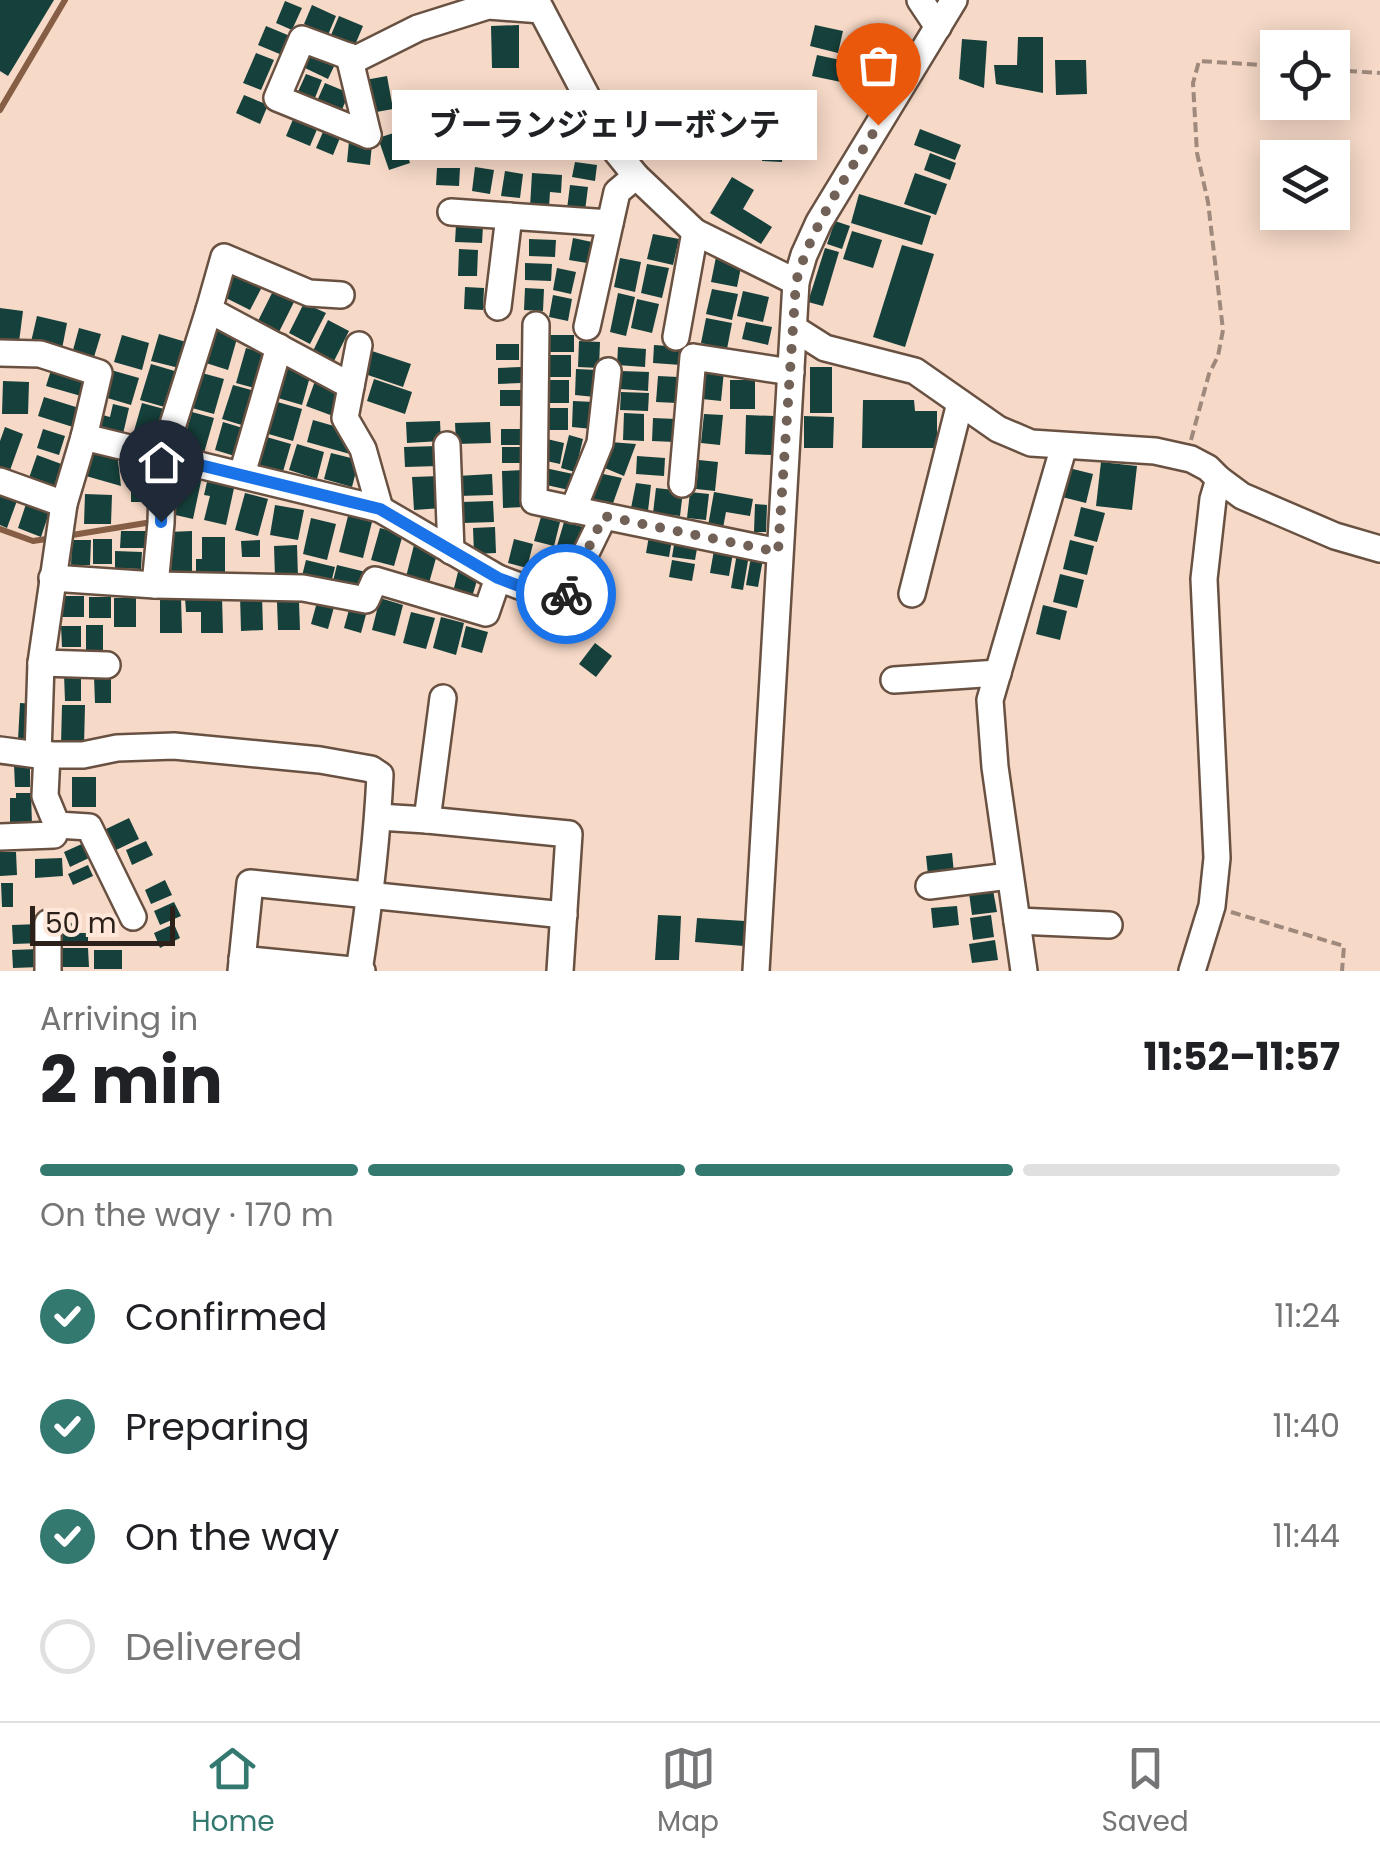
<!DOCTYPE html>
<html lang="en">
<head>
<meta charset="utf-8">
<style>
  body { margin:0; font-family:Poppins,"Noto Sans JP",sans-serif; background:#f2f2f2; color:#202124; height:100vh; display:flex; flex-direction:column; font-size:38px; white-space:nowrap }
  * { box-sizing:border-box; margin:0 }
  p { font-size:32px; color:#757577 }
  .icon { flex:none; width:55px; height:55px; fill:none; stroke:currentColor; stroke-width:2; stroke-linecap:round; stroke-linejoin:round }
  .map { position:relative; height:971px; overflow:hidden }
  .panel { display:flex; flex-direction:column; background:#fff; flex:1 }
  .panel>* { flex:none }
  .buttons { position:absolute; left:1260px; top:30px; display:grid; gap:20px }
  .buttons a { display:grid; place-items:center; width:90px; height:90px; border-radius:0px; background:#fff; box-shadow:0 5px 25px #0003; font-size:50px }
  .scale { position:absolute; left:30px; bottom:25px; width:145px; box-sizing:border-box; padding-left:10px; border:5px solid #2b211a; border-top:0; font-size:28px; line-height:35px; white-space:nowrap; color:#2b211a; -webkit-text-stroke:8px #ffe7d9; paint-order:stroke }
  .pin { position:absolute; display:grid; place-items:center; width:85px; height:85px; color:#fff; margin:-102px -42px; border-radius:50% 50% 50% 0; rotate:-45deg; box-shadow:0 0 10px #0007 }
  .pin .icon { rotate:45deg }
  .courier { position:absolute; display:grid; place-items:center; width:100px; height:100px; margin:-50px; border:8px solid #1a73e8; border-radius:50%; background:#fff; color:#222; box-shadow:0 2px 12px #0007 }
  .bubble { position:absolute; height:70px; border-radius:0px; background:#fff; box-shadow:0 5px 25px #0003; font-size:32px; font-weight:700; line-height:70px; text-align:center }
  .head em { font-style:normal; font-weight:700 }
  .head div { display:flex; flex-direction:column-reverse }
  .head { display:flex; align-items:center; justify-content:space-between; height:170px; padding:0 40px }
  h1 { font-size:65px; font-weight:700; line-height:75px }
  .bar { display:grid; grid-template-columns:repeat(4,1fr); gap:15px 10px; align-content:center; height:120px; padding:0 40px }
  .bar i { height:12px; border-radius:8px; background:#e0e0e0 }
  .bar .current { background:#337970 }
  .bar p { grid-column:span 4 }
  ol { padding:0 40px; list-style:none }
  li { display:flex; align-items:center; gap:30px; height:110px }
  li p { margin-inline-start:auto }
  li .icon { padding:10px; border-radius:50%; background:#337970; color:#fff; stroke-width:4 }
  li:last-child { color:#757577 }
  li i { width:55px; height:55px; border:5px solid #e0e0e0; border-radius:50% }
  .dock { display:flex; justify-content:space-around; align-items:center; height:140px; border-top:2px solid #e0e0e0; background:#fff; font-size:28px; color:#757577 }
  .dock a { display:grid; justify-items:center; gap:5px }
  .dock .current { color:#337970 }
  .map>svg:first-child { display:block }
  .lines { fill:none; stroke-linecap:round; stroke-linejoin:round }
  .stream { stroke:#855e45; stroke-width:6 }
  .building { fill:#16403b }
  .minor-casing { stroke:#695142; stroke-width:30 }
  .path { stroke:#9e897c; stroke-width:4; stroke-dasharray:10 5; stroke-linecap:butt }
  .minor { stroke:#fff; stroke-width:25 }
  .done { stroke:#726157; stroke-width:10; stroke-dasharray:0 18 }
  .route { stroke:#1a73e8; stroke-width:12 }
</style>
</head>
<body>
<div class="map">
<svg width="1380" height="971" viewBox="0 0 1380 971">
  <rect width="100%" height="100%" fill="#f6d9c7"/>
  <g class="lines">
    <g class="stream">
      <path d="M0,110L65,0"/>
      <path d="M0,529L33,541L53,538"/>
      <path d="M66,536L152,522"/>
    </g>
  </g>
  <g class="building">
    <path d="M0,0H54L8,76L0,71Z"/>
    <path d="M285,1L302,8L292,30L276,23Z"/>
    <path d="M312,5L336,16L328,35L304,24Z"/>
    <path d="M339,16L363,26L355,45L331,35Z"/>
    <path d="M519,25V68H492L491,26Z"/>
    <path d="M815,25L843,31L838,53L810,46Z"/>
    <path d="M266,26L290,36L282,55L258,45Z"/>
    <path d="M1018,37H1043V93L996,84L994,65H1017Z"/>
    <path d="M962,39L987,41L984,88L959,79Z"/>
    <path d="M313,49L337,60L328,79L305,68Z"/>
    <path d="M256,53L274,60L261,90L243,83Z"/>
    <path d="M817,55L845,61L841,82L812,76Z"/>
    <path d="M1055,60H1086L1087,94L1056,95Z"/>
    <path d="M306,74L322,80L313,103L296,96Z"/>
    <path d="M387,76L393,109L371,113L365,80Z"/>
    <path d="M325,83L349,93L341,112L317,101Z"/>
    <path d="M244,95L268,105L260,124L236,113Z"/>
    <path d="M744,103L785,106L782,162L762,161L764,126L743,125Z"/>
    <path d="M294,117L318,127L310,146L286,136Z"/>
    <path d="M326,125L342,133L333,155L316,148Z"/>
    <path d="M920,129L961,145L955,160L914,145Z"/>
    <path d="M400,131L410,163L389,170L378,138Z"/>
    <path d="M349,141L372,144L370,165L347,162Z"/>
    <path d="M930,153L956,163L950,180L924,170Z"/>
    <path d="M575,162L597,165L595,181L572,177Z"/>
    <path d="M475,167L494,170L490,194L472,191Z"/>
    <path d="M437,168H460L459,186L436,185Z"/>
    <path d="M505,171L523,174L520,198L501,196Z"/>
    <path d="M532,173L562,175L561,193L550,192L549,208L530,207Z"/>
    <path d="M915,173L947,184L936,215L904,204Z"/>
    <path d="M732,177L754,190L743,209L772,227L761,244L710,213Z"/>
    <path d="M570,185L588,187L585,211L567,209Z"/>
    <path d="M859,194L931,216L922,245L851,223Z"/>
    <path d="M835,221L850,226L842,249L827,244Z"/>
    <path d="M456,225L483,226L482,243L455,242Z"/>
    <path d="M852,231L882,240L873,268L843,259Z"/>
    <path d="M653,234L679,239L673,265L647,259Z"/>
    <path d="M573,238L592,242L587,263L569,260Z"/>
    <path d="M529,239L556,240L555,257L529,256Z"/>
    <path d="M902,245L934,254L905,347L873,337Z"/>
    <path d="M825,248L839,252L823,306L808,302Z"/>
    <path d="M459,249L478,250L477,276H458Z"/>
    <path d="M716,257L742,262L737,287L711,282Z"/>
    <path d="M620,258L641,262L635,292L614,287Z"/>
    <path d="M525,263L552,264L551,281L525,280Z"/>
    <path d="M647,264L669,268L662,298L641,293Z"/>
    <path d="M557,268L576,272L571,294L553,290Z"/>
    <path d="M232,271L262,287L250,310L220,295Z"/>
    <path d="M465,287L484,288L483,310L464,309Z"/>
    <path d="M525,288L544,289L543,311L524,310Z"/>
    <path d="M274,289L295,300L277,336L256,325Z"/>
    <path d="M712,289L738,294L732,320L706,314Z"/>
    <path d="M743,291L769,297L763,322L737,316Z"/>
    <path d="M618,293L635,297L626,336L610,332Z"/>
    <path d="M553,295L572,299L568,321L549,317Z"/>
    <path d="M637,299L659,304L652,333L631,328Z"/>
    <path d="M304,303L326,313L310,344L289,333Z"/>
    <path d="M0,308L23,311L19,342L0,340Z"/>
    <path d="M37,316L67,323L62,349L31,342Z"/>
    <path d="M706,318L732,323L727,349L701,343Z"/>
    <path d="M328,320L349,331L334,361L313,351Z"/>
    <path d="M746,322L772,327L768,345L742,339Z"/>
    <path d="M79,328L101,334L94,357L73,350Z"/>
    <path d="M216,329L238,335L228,370L206,363Z"/>
    <path d="M159,334L186,342L179,368L151,361Z"/>
    <path d="M122,335L149,343L142,370L114,362Z"/>
    <rect x="548" y="335" width="26" height="17"/>
    <path d="M579,341L600,342L599,368L578,367Z"/>
    <rect x="496" y="344" width="23" height="16"/>
    <path d="M654,345L682,347L681,365L653,363Z"/>
    <path d="M618,347L646,349L645,367L617,365Z"/>
    <path d="M246,348L268,354L258,389L236,383Z"/>
    <path d="M372,351L411,364L403,387L365,374Z"/>
    <rect x="545" y="355" width="26" height="22"/>
    <path d="M151,364L178,372L168,408L140,400Z"/>
    <path d="M286,366L311,373L302,405L278,398Z"/>
    <path d="M52,367L87,377L81,396L46,386Z"/>
    <path d="M521,367V383L498,384V368Z"/>
    <rect x="810" y="367" width="22" height="46"/>
    <path d="M576,369L597,370L595,397L575,395Z"/>
    <path d="M705,369L724,371L721,401L702,399Z"/>
    <path d="M111,370L139,378L131,405L104,397Z"/>
    <path d="M621,371L649,372L648,391L620,389Z"/>
    <path d="M202,373L224,379L214,414L192,408Z"/>
    <path d="M658,376L678,377L677,403L656,402Z"/>
    <path d="M374,379L412,392L405,414L367,401Z"/>
    <rect x="544" y="380" width="25" height="23"/>
    <rect x="730" y="380" width="25" height="29"/>
    <path d="M3,381L29,382L28,414H2Z"/>
    <path d="M315,381L342,391L333,416L306,406Z"/>
    <path d="M233,385L255,391L245,426L222,419Z"/>
    <rect x="500" y="390" width="23" height="16"/>
    <path d="M621,392L649,393L648,411L620,410Z"/>
    <path d="M44,397L79,408L73,427L38,416Z"/>
    <path d="M863,400H914L915,411H937V448H862Z"/>
    <path d="M274,401L302,409L293,441L265,433Z"/>
    <path d="M573,401L594,402L592,429L572,427Z"/>
    <path d="M142,403L164,409L154,445L132,438Z"/>
    <path d="M113,404L129,408L123,434L95,427L99,414L110,417Z"/>
    <path d="M542,408H568V430H543Z"/>
    <path d="M192,412L214,418L204,453L182,447Z"/>
    <path d="M624,413L644,414V441L623,440Z"/>
    <path d="M704,414L723,415L720,445L701,443Z"/>
    <path d="M746,415L774,416L772,455L745,454Z"/>
    <path d="M804,416L834,417L833,448H804Z"/>
    <path d="M653,418L676,419L675,442L652,441Z"/>
    <path d="M313,420L341,428L352,446L350,454L307,442Z"/>
    <path d="M440,421L441,441L407,443L406,422Z"/>
    <path d="M223,422L246,429L238,457L215,450Z"/>
    <path d="M490,422L491,443L456,444L455,423Z"/>
    <path d="M5,427L23,434L9,473L0,470V441Z"/>
    <path d="M43,429L65,436L59,455L37,448Z"/>
    <rect x="501" y="429" width="23" height="16"/>
    <path d="M569,435L583,439L575,472L561,468Z"/>
    <path d="M263,436L291,444L282,475L254,467Z"/>
    <path d="M547,439L564,443L560,464L542,460Z"/>
    <path d="M610,442L636,444L624,476L600,466Z"/>
    <path d="M297,444L324,452L317,479L289,470Z"/>
    <path d="M96,445L117,452L121,486L86,476Z"/>
    <path d="M438,446L439,466L405,467L404,447Z"/>
    <rect x="502" y="447" width="22" height="16"/>
    <path d="M331,453L359,460L352,487L324,479Z"/>
    <path d="M37,455L64,465L56,488L29,478Z"/>
    <path d="M637,456L665,458L664,476L636,474Z"/>
    <path d="M699,460L718,462L715,491L696,489Z"/>
    <path d="M150,462V502H131V463Z"/>
    <path d="M1101,462L1137,466L1132,510L1096,506Z"/>
    <path d="M177,466L203,472L193,519L171,514L177,490L172,489Z"/>
    <path d="M545,468L573,474L569,490L542,484Z"/>
    <path d="M1069,468L1093,474L1086,503L1062,497Z"/>
    <path d="M524,470L525,507L503,508L502,471Z"/>
    <path d="M594,472L622,478L612,506L584,499Z"/>
    <path d="M209,473L236,479L226,525L204,520L210,496L204,495Z"/>
    <path d="M492,474L493,495L458,496L457,476Z"/>
    <path d="M441,476L442,508L414,510L412,477Z"/>
    <path d="M636,483L651,485L648,511L631,508Z"/>
    <path d="M656,488L683,491L680,516L653,513Z"/>
    <path d="M0,491L18,498L7,528L0,525Z"/>
    <path d="M690,492L709,494L706,520L687,518Z"/>
    <path d="M714,492L753,499L750,516L726,512L723,528L708,526Z"/>
    <path d="M245,493L268,499L258,536L235,530Z"/>
    <path d="M85,494L112,495L111,524H84Z"/>
    <path d="M27,501L50,510L41,537L18,528Z"/>
    <path d="M493,501L494,522L463,523L462,502Z"/>
    <path d="M755,504L767,505L766,532H754Z"/>
    <path d="M275,505L304,510L298,540L270,535Z"/>
    <path d="M1081,507L1105,513L1097,542L1074,536Z"/>
    <path d="M348,516L372,522L363,558L339,552Z"/>
    <path d="M541,517L560,522L554,546L534,541Z"/>
    <path d="M311,518L336,524L327,560L303,554Z"/>
    <path d="M564,522L583,527L576,552L557,546Z"/>
    <path d="M495,527L496,553L474,554L473,528Z"/>
    <path d="M380,528L403,534L394,566L371,560Z"/>
    <path d="M121,531H147V548H120Z"/>
    <path d="M192,531V571H169L168,532Z"/>
    <path d="M649,536L672,540L669,557L646,553Z"/>
    <path d="M202,537H225V573H196V559H202Z"/>
    <rect x="93" y="539" width="19" height="25"/>
    <path d="M514,539L533,544L527,568L508,563Z"/>
    <path d="M675,539L698,543L695,560L672,557Z"/>
    <path d="M72,540H91L90,565H71Z"/>
    <path d="M260,540V557H242L241,541Z"/>
    <path d="M1070,540L1094,546L1087,575L1063,569Z"/>
    <path d="M297,545L298,578H275L274,546Z"/>
    <path d="M414,545L438,551L429,583L406,577Z"/>
    <path d="M553,550L572,555L565,579L546,574Z"/>
    <path d="M714,550L733,553L729,576L710,573Z"/>
    <path d="M115,551L142,552L141,569L115,568Z"/>
    <path d="M737,553L749,555L743,590L731,588Z"/>
    <path d="M751,557L763,559L758,587L746,585Z"/>
    <path d="M306,560L335,567L331,583L302,576Z"/>
    <path d="M672,560L695,564L692,581L669,577Z"/>
    <path d="M337,565L366,572L362,588L333,581Z"/>
    <path d="M459,568L479,574L472,597L453,592Z"/>
    <path d="M1060,574L1084,580L1077,608L1053,602Z"/>
    <path d="M590,582L611,590L601,615L581,607Z"/>
    <path d="M240,595H262L263,630L241,631Z"/>
    <rect x="62" y="596" width="22" height="21"/>
    <rect x="89" y="597" width="22" height="21"/>
    <path d="M181,597L182,633H160V598Z"/>
    <path d="M222,597L223,633H201V612H186L185,598Z"/>
    <rect x="114" y="598" width="22" height="29"/>
    <path d="M380,598L403,605L395,636L372,630Z"/>
    <path d="M277,602H299L300,630H278Z"/>
    <path d="M317,602L334,607L328,629L311,624Z"/>
    <path d="M1043,605L1067,611L1060,640L1036,634Z"/>
    <path d="M350,606L367,611L361,633L344,628Z"/>
    <path d="M411,612L435,618L426,649L403,643Z"/>
    <path d="M441,617L464,623L456,655L433,648Z"/>
    <path d="M86,625H103V651L86,652Z"/>
    <path d="M61,626H81V647H62Z"/>
    <path d="M466,626L488,632L482,653L461,647Z"/>
    <path d="M595,643L612,656L596,677L579,664Z"/>
    <path d="M64,674H81V701H65Z"/>
    <path d="M94,676H111V703H95Z"/>
    <path d="M20,703L36,704L34,741L18,740Z"/>
    <path d="M62,705H85L84,746L61,745Z"/>
    <path d="M14,765H30V787H15Z"/>
    <rect x="72" y="777" width="24" height="30"/>
    <path d="M16,793H31L32,825H10V798H16Z"/>
    <path d="M129,818L139,839L114,851L104,830Z"/>
    <path d="M146,841L153,855L132,865L126,850Z"/>
    <path d="M84,843L91,857L70,867L64,852Z"/>
    <path d="M0,852H16L17,875L0,876Z"/>
    <path d="M952,853L954,873L928,875L926,856Z"/>
    <path d="M62,858L63,876L35,878V859Z"/>
    <path d="M88,865L93,876L73,885L68,874Z"/>
    <path d="M165,880L172,895L151,904L145,890Z"/>
    <path d="M1,883H13V907H2Z"/>
    <path d="M993,890L997,912L972,915L969,893Z"/>
    <path d="M174,902L181,916L160,925L154,911Z"/>
    <path d="M957,906L959,925L933,928L931,908Z"/>
    <path d="M658,915L681,916L679,960H655Z"/>
    <path d="M991,915L994,937L973,940L970,918Z"/>
    <path d="M697,918L745,921L744,946L695,942Z"/>
    <path d="M61,923H74V933H88V941H61Z"/>
    <path d="M40,924L41,943L13,944L12,925Z"/>
    <path d="M174,924L180,938L160,948L154,933Z"/>
    <path d="M995,940L998,960L972,963L969,944Z"/>
    <path d="M61,948H88L89,967H61Z"/>
    <path d="M39,949L40,967L13,968L12,950Z"/>
    <rect x="94" y="950" width="28" height="19"/>
  </g>
  <g class="lines">
    <g class="minor-casing">
      <g id="minor">
        <path d="M536,0L615,150L636,176L695,232L796,282"/>
        <path d="M920,0L938,27"/>
        <path d="M349,56L368,135"/>
        <path d="M368,135L277,98L302,39L356,59L418,28L488,6L541,10"/>
        <path d="M451,212L610,223"/>
        <path d="M341,295L309,293L224,257L209,310L351,386"/>
        <path d="M498,307L509,216"/>
        <path d="M536,325L534,501L604,516"/>
        <path d="M587,327L617,192L636,176"/>
        <path d="M795,329L825,348L915,371L998,429L1031,443L1155,451L1191,459L1208,468L1219,479L1242,496L1335,536L1380,549"/>
        <path d="M676,337L695,232"/>
        <path d="M359,345L345,418L363,449L380,509"/>
        <path d="M0,353L40,354L99,373L84,437L64,504L41,663L38,755"/>
        <path d="M84,437L380,509L498,578L562,602L604,516L779,552"/>
        <path d="M447,445L451,551"/>
        <path d="M242,474L279,347"/>
        <path d="M0,481L64,504"/>
        <path d="M682,484L693,357L791,372"/>
        <path d="M573,510L600,443L608,371"/>
        <path d="M52,578L155,585L303,588L366,600L375,580L486,613L498,578"/>
        <path d="M155,585L161,523L163,456L209,310"/>
        <path d="M912,594L960,403"/>
        <path d="M41,663L107,665"/>
        <path d="M894,680L998,673"/>
        <path d="M0,750L38,755H83L117,748L174,746L320,760L371,769L380,775C377,841 369,906 359,971"/>
        <path d="M47,754L45,796L57,825L89,827L133,917"/>
        <path d="M378,817L427,820L569,834L560,971"/>
        <path d="M427,820L443,698"/>
        <path d="M0,837L54,835L57,825"/>
        <path d="M929,886L1009,876"/>
        <path d="M1017,921L1109,925"/>
        <path d="M48,923V971"/>
        <path d="M242,959L362,971"/>
        <path d="M241,971L250,883L564,915"/>
        <path d="M756,971L796,282L804,255L819,222L954,0"/>
        <path d="M1024,971L995,767L990,700L1064,446"/>
        <path d="M1192,971L1212,906L1217,858L1204,579L1213,499L1219,479"/>
      </g>
    </g>
    <g class="path">
      <path d="M1332,70L1380,73"/>
      <path d="M1191,440L1209,374L1218,356L1223,330L1208,202L1197,153L1193,83L1199,61L1278,66"/>
      <path d="M1231,912L1344,946L1342,971"/>
    </g>
    <use href="#minor" class="minor"/>
  </g>
  <g class="lines">
    <path class="done" d="M566,594L604,516L778,552L796,282C812,224 848,175 878,125"/>
    <path class="route" d="M161,522L163,456L380,509L498,578L562,602L566,594"/>
  </g>
</svg>
<div class="buttons">
<a><svg class="icon" aria-label="locate" viewBox="0 0 24 24"><circle cx="12" cy="12" r="6"/><path d="M12 2v4M12 18v4M2 12h4M18 12h4"/></svg></a>
<a><svg class="icon" aria-label="layers" viewBox="0 0 24 24"><path d="M12 4l9 5-9 5-9-5zM3 14l9 5 9-5"/></svg></a>
</div>
<div class="scale">50 m</div>
<div class="pin" style="left:878px;top:125px;background:#ea580c"><svg class="icon" aria-label="bag" viewBox="0 0 24 24"><path d="M5 8h14l-1 12H6zM9 8a3 3 0 0 1 6 0"/></svg></div>
<div class="pin" style="left:161px;top:522px;background:#1f2937"><svg class="icon" aria-label="home" viewBox="0 0 24 24"><path d="M3 11l9-7 9 7M6 9v11h12V9"/></svg></div>
<div class="courier" style="left:566px;top:594px"><svg class="icon" aria-label="bike" viewBox="0 0 24 24"><circle cx="6" cy="16" r="4"/><circle cx="18" cy="16" r="4"/><path d="M6 16l4-8h5l3 8M10 8l3 8H6M13 5h3"/></svg></div>
<div class="bubble" style="left:392px;top:90px;width:425px">ブーランジェリーボンテ</div>
</div>
<section class="panel">
<div class="head"><div><h1>2 min</h1><p>Arriving in</p></div><em>11:52–11:57</em></div>
<div class="bar"><i class="current"></i><i class="current"></i><i class="current"></i><i></i><p>On the way · 170 m</p></div>
<ol>
<li><svg class="icon" aria-label="check" viewBox="0 0 24 24"><path d="M5 12l5 5 9-10"/></svg>Confirmed<p>11:24</p></li>
<li><svg class="icon" aria-label="check" viewBox="0 0 24 24"><path d="M5 12l5 5 9-10"/></svg>Preparing<p>11:40</p></li>
<li><svg class="icon" aria-label="check" viewBox="0 0 24 24"><path d="M5 12l5 5 9-10"/></svg>On the way<p>11:44</p></li>
<li><i></i>Delivered</li>
</ol>
</section>
<nav class="dock">
<a class="current"><svg class="icon" aria-label="home" viewBox="0 0 24 24"><path d="M3 11l9-7 9 7M6 9v11h12V9"/></svg>Home</a>
<a><svg class="icon" aria-label="map" viewBox="0 0 24 24"><path d="M3 6l6-2 6 2 6-2v14l-6 2-6-2-6 2zM9 4v14M15 6v14"/></svg>Map</a>
<a><svg class="icon" aria-label="saved" viewBox="0 0 24 24"><path d="M7 4h10v16l-5-4-5 4z"/></svg>Saved</a>
</nav>
</body>
</html>
